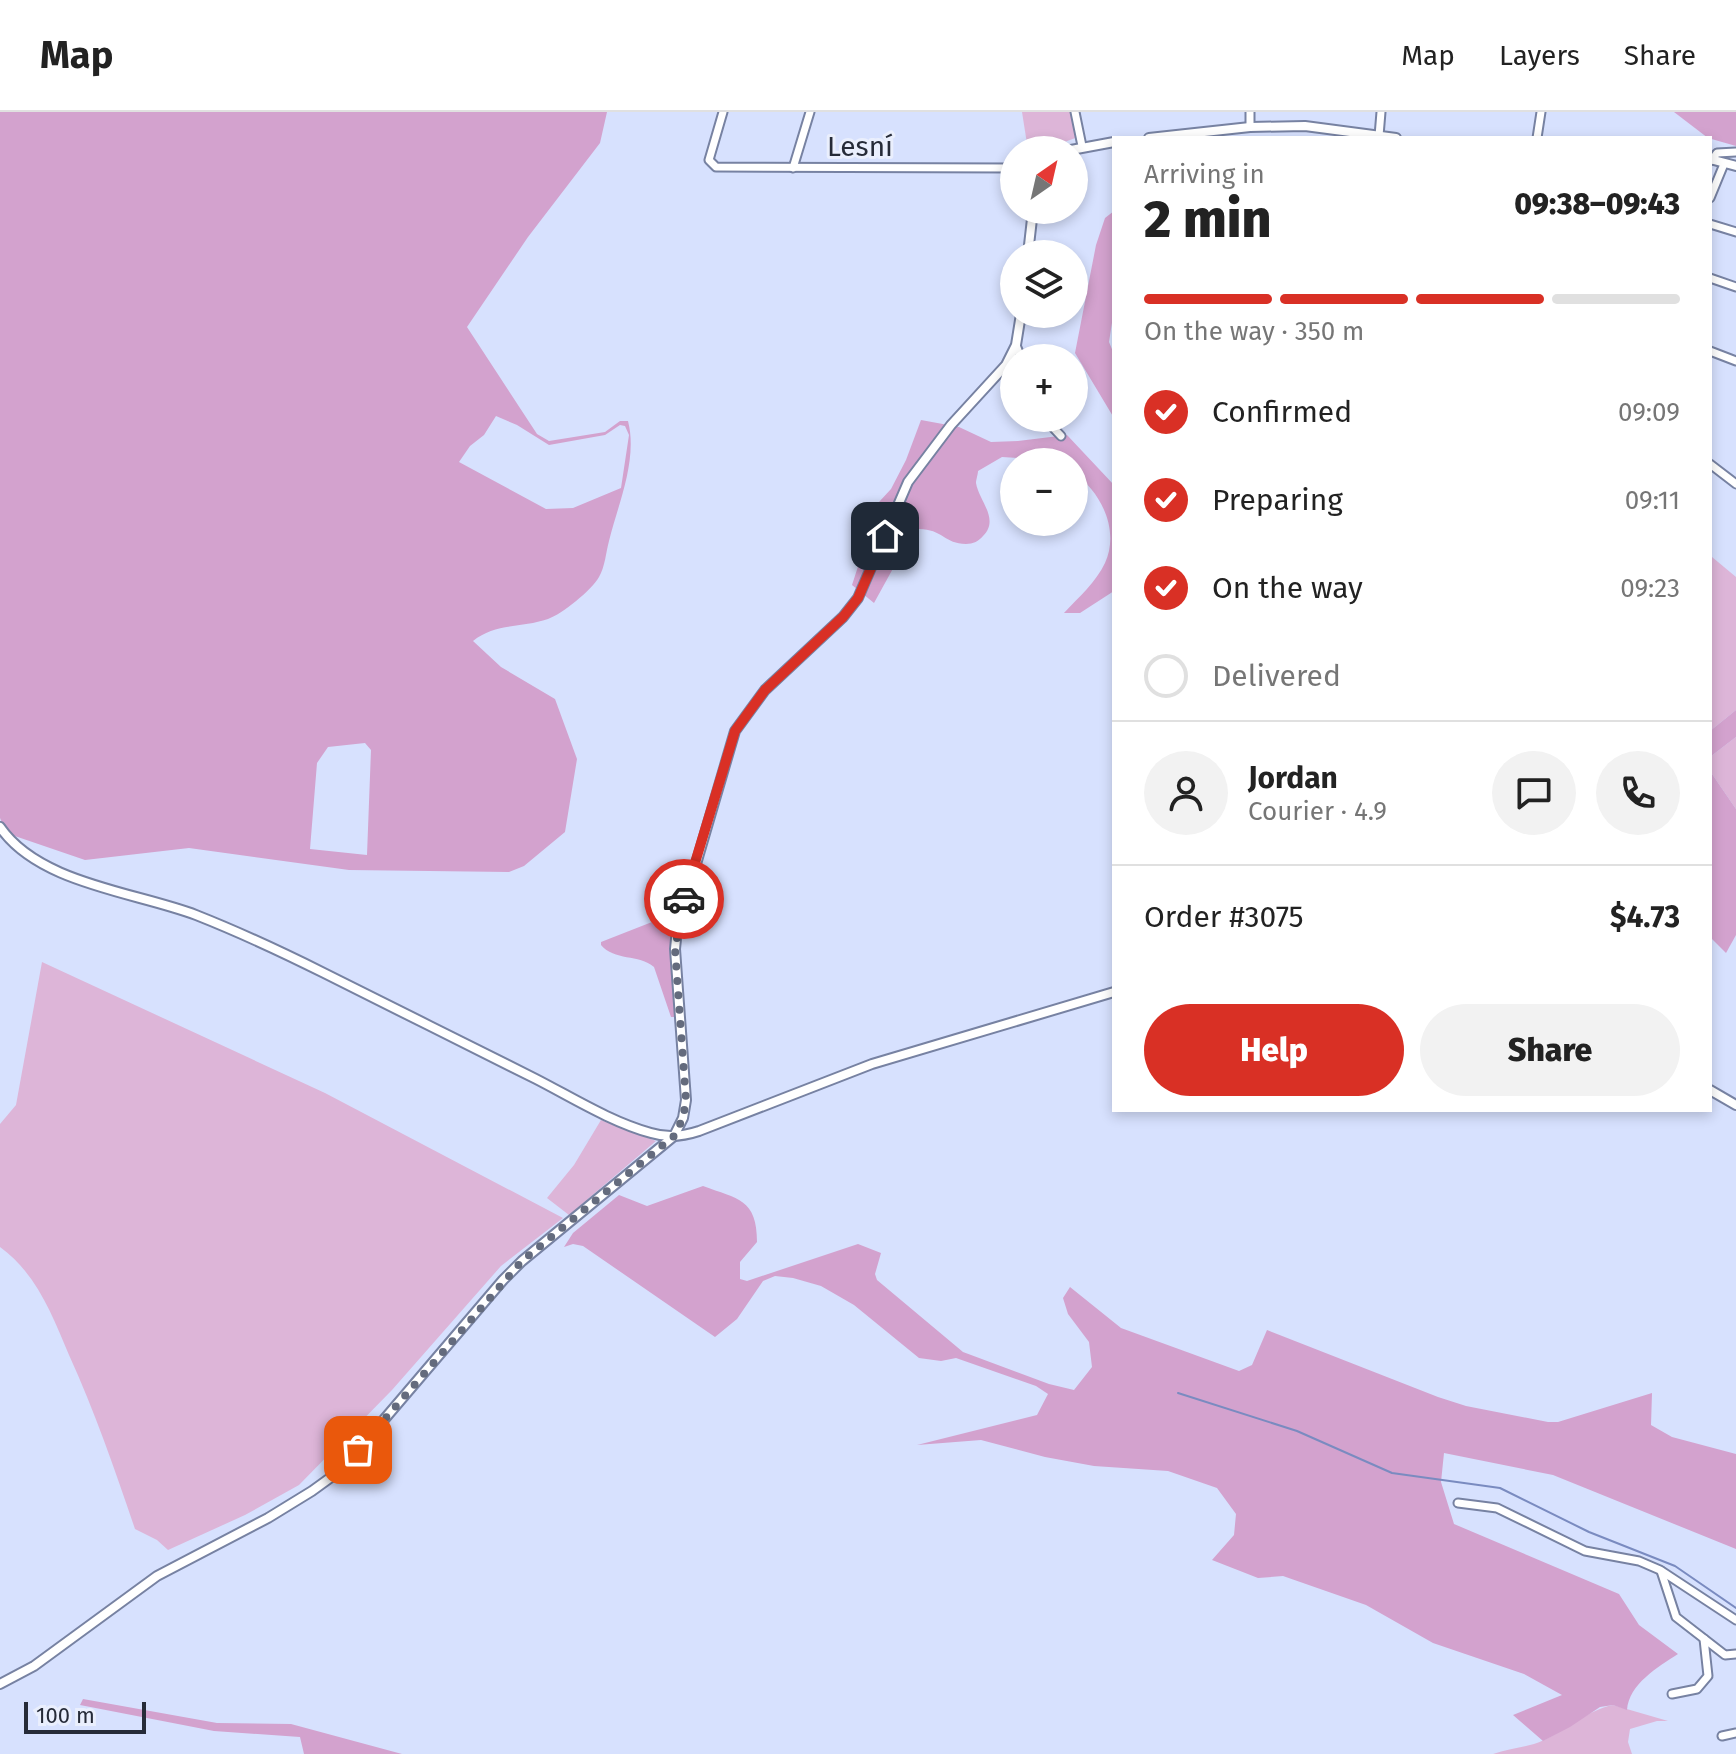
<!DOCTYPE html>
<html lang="en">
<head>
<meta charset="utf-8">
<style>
  body { margin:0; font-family:"Fira Sans",sans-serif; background:#f2f2f2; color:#222; height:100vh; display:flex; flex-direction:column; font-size:30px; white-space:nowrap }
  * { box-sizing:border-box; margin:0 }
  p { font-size:26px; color:#767676 }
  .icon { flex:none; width:44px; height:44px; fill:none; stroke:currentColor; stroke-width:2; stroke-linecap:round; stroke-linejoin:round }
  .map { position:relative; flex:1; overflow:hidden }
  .panel { position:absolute; left:1112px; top:24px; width:600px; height:976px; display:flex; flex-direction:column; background:#fff; border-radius:0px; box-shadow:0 4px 12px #0003 }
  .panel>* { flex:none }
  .needle { width:52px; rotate:34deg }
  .tools { position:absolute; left:1000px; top:24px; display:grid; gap:16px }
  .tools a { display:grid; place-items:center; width:88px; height:88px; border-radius:50%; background:#fff; box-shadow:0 4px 12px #0003; font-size:40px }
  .scale { position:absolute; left:24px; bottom:20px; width:122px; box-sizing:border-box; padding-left:8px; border:4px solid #262b38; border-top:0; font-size:22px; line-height:28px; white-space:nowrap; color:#262b38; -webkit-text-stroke:6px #eaeffd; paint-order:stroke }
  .pin { position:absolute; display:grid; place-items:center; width:68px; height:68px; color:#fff; margin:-34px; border-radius:16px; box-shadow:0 4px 12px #0006 }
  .courier { position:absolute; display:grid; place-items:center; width:80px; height:80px; margin:-40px; border:6px solid #d93025; border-radius:50%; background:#fff; color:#222; box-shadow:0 2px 10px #0007 }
  .head em { font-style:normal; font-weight:800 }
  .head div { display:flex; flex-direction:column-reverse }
  .head { display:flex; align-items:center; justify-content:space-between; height:136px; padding:0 32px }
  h1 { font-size:52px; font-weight:800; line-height:60px }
  .bar { display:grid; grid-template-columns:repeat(4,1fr); gap:12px 8px; align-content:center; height:96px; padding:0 32px }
  .bar i { height:10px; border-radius:6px; background:#e0e0e0 }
  .bar .current { background:#d93025 }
  .bar p { grid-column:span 4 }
  .line { display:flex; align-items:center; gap:20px; padding:0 32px; border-top:2px solid #e0e0e0 }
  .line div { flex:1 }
  .round { display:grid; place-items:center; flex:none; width:84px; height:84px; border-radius:42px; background:#f2f2f2 }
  ol { padding:0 32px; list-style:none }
  li { display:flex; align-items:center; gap:24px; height:88px }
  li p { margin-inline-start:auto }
  li .icon { padding:8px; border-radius:50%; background:#d93025; color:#fff; stroke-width:4 }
  li:last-child { color:#767676 }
  li i { width:44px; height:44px; border:4px solid #e0e0e0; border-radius:50% }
  .action { display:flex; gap:16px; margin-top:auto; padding:16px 32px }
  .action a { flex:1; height:92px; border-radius:48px; background:#d93025; color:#fff; font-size:32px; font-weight:800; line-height:92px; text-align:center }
  .action a+a { background:#f2f2f2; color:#222 }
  header { display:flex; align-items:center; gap:48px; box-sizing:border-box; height:112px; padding:0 40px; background:#fff; border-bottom:2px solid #e0e0e0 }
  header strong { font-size:38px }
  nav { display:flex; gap:44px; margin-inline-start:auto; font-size:28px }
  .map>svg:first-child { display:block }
  .green { fill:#ddb5d8 }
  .forest { fill:#d3a2ce; fill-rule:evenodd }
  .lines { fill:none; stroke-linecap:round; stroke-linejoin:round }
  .stream { stroke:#7a8bc0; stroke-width:2 }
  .minor-casing { stroke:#7782a2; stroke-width:11 }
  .tertiary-casing { stroke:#7782a2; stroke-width:12 }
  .minor { stroke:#fff; stroke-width:7 }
  .tertiary { stroke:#fff; stroke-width:8 }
  .done { stroke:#646b7d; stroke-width:8; stroke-dasharray:0 14.4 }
  .route { stroke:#d93025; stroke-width:10 }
  .labels { text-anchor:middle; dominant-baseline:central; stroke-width:6; stroke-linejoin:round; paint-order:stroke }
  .street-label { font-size:28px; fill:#262b38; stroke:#eaeffd }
</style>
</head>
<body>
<header>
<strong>Map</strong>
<nav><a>Map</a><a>Layers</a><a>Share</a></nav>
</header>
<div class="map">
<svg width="1736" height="1642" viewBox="0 0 1736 1642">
  <rect width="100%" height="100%" fill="#d7e1fe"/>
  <g class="green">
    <path d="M1022,0H1072L1078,25L1043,38H1028Z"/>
    <path d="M1712,445L1736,465V598L1710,619V447Z"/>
    <path d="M1736,625V697L1710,659V645Z"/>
    <path d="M42,850L325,981L563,1106L501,1154L392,1278L299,1373L245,1403L168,1438L157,1428L135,1417C115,1358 95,1300 69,1243C52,1203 37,1162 0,1135V1012L16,993Z"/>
    <path d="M601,1008L656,1029L569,1103L547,1086L574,1053Z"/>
    <path d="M1613,1593L1668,1609H1657L1630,1617L1628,1630L1632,1642H1493C1510,1636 1527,1636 1544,1628C1566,1618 1588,1598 1613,1593Z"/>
  </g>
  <g class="forest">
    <path d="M0,0H607L600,31L528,125L467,215L537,322L549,329L605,320L620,309H628C638,348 618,392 609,429C606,440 605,455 599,465C592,478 562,502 548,507C522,516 495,511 473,529L501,555L555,587L577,647L565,720L524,754L509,760L349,758L189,736L85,748L6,721L0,706ZM496,304L517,313L549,333L605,323L620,313L625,314L629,323L621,376L573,396L546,397L459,350L470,334L484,323ZM365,631L371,638L367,743L310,737L317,651L328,635Z"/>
    <path d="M1674,0H1736V34L1708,26Z"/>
    <path d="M1114,99V198L1109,230L1114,242V306L1075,241L1096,133L1105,106Z"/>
    <path d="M921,308L959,315L991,330L1018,329L1067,323L1114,373V479L1080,501H1064C1079,485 1096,470 1105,451C1120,418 1101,380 1074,361V350L1002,345L978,359C978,362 976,368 976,371C979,389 1000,407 983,424C979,429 973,432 966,432C945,432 942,417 919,417L907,431L874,491L852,473L879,390L891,377L906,348Z"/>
    <path d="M1736,598V625L1710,645V619Z"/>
    <path d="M1710,659L1736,697V823L1726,841L1710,825Z"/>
    <path d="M677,791C664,829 674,866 676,905H671L654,855C639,842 614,849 601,833V830L652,810Z"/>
    <path d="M703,1074C738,1087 757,1087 757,1130L740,1150V1167L747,1169L858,1132L881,1141L875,1162L877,1168L963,1240L1049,1272L1074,1278L1092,1255L1089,1230L1068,1202L1063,1186L1070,1175L1121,1216L1239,1259L1252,1253L1267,1218L1438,1285L1466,1294L1548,1310H1558L1652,1281L1651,1313L1672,1325L1736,1342V1437L1553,1363L1444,1341L1441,1370L1454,1412L1619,1482L1639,1513L1678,1542C1658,1555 1629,1572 1627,1598L1613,1593L1600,1595L1570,1615L1543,1629L1513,1603L1562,1583L1524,1562L1433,1531L1366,1493L1283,1464L1258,1466L1212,1448L1234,1423L1236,1402L1217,1376L1168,1359L1094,1354L1045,1345L981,1328L917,1333L1037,1303L1048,1282L1036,1274L956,1246L941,1249L919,1246L854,1193L821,1174L793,1166L775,1164L763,1169L737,1207L715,1225L583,1134L573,1132L564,1135L573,1121L619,1083L647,1094Z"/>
    <path d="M83,1587L217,1611L291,1612L402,1642H304L300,1625L214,1619L80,1593Z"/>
  </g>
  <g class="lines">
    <path class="stream" d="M1178,1281L1297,1319L1392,1361L1500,1376L1589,1420L1675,1454L1736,1496"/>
    <g class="minor-casing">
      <g id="minor">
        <path d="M723,0L709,48L716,55L1014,56"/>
        <path d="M1075,0L1082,34"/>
        <path d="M1250,15V0"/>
        <path d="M1379,24L1381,0"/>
        <path d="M1537,26L1541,0"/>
        <path d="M1712,48L1717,41L1736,40"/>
        <path d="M793,56L810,0"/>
        <path d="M1710,86L1724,52"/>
        <path d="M1710,112L1736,120"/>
        <path d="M1710,166L1736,175"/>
        <path d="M1016,233L1021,246"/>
        <path d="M1710,239L1736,249"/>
        <path d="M1044,306L1061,324"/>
        <path d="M1710,352L1736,372"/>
        <path d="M1458,1391L1497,1396L1585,1439L1639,1449L1660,1458L1736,1508"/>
        <path d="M1661,1459L1676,1505L1725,1543L1736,1542"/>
        <path d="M1672,1582L1697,1577L1708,1564L1704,1527"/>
        <path d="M1722,1624L1736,1621"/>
      </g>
    </g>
    <g class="tertiary-casing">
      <g id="tertiary">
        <path d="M1149,26L1250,15L1305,14L1396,26"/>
        <path d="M1071,38L1114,30"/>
        <path d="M1710,47L1736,54"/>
        <path d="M1028,142L1033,98"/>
        <path d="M0,715C39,772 136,780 196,803C239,820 282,840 324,861C395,896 465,932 536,967C573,986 611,1010 651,1021C667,1026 684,1024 699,1019L872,952L1114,880"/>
        <path d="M1710,978L1736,993"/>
        <path d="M0,1572L34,1554L157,1464L268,1406L312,1379L341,1358L503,1168L522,1149L674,1024L683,1006L686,988L675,837L677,817L735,619L765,578L843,505L858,486L908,370L951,313L1006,253L1016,233L1021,202"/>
      </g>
    </g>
    <use href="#minor" class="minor"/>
    <use href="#tertiary" class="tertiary"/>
  </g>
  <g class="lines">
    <path class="done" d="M358,1338L522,1149L674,1024L683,1006L686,988L675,837L684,787"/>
    <path class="route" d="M684,787L735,619L765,578L843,505L858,486L885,424"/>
  </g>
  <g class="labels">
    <g class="street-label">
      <text x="860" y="34">Lesní</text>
    </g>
  </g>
</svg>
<div class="tools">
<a><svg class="needle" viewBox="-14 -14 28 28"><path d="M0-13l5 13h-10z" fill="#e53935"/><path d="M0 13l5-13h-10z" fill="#767676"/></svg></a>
<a><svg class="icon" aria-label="layers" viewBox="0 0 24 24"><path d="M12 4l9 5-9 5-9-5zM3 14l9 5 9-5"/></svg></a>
<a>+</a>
<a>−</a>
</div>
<div class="scale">100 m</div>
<div class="pin" style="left:358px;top:1338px;background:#ea580c"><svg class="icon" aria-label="bag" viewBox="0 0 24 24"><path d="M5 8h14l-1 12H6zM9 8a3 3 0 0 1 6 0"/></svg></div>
<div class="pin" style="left:885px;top:424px;background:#1f2937"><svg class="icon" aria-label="home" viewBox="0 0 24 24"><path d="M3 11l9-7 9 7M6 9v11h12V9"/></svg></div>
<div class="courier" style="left:684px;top:787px"><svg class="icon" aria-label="car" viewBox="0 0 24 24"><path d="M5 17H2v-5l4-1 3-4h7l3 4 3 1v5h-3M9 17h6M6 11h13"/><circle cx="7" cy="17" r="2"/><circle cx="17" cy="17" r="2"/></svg></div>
<section class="panel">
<div class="head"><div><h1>2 min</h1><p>Arriving in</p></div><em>09:38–09:43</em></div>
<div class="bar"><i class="current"></i><i class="current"></i><i class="current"></i><i></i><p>On the way · 350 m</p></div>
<ol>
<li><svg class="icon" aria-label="check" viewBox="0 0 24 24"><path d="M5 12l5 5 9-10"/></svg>Confirmed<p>09:09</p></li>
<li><svg class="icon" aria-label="check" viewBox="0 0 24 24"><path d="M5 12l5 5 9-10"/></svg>Preparing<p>09:11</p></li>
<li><svg class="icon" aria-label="check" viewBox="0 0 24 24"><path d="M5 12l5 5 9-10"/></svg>On the way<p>09:23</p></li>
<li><i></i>Delivered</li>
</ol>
<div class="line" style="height:144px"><a class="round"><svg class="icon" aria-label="person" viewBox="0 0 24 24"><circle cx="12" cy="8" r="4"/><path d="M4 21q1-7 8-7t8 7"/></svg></a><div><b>Jordan</b><p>Courier · 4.9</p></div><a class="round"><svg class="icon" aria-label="chat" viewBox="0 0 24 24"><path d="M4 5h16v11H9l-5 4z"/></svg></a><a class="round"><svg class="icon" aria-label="phone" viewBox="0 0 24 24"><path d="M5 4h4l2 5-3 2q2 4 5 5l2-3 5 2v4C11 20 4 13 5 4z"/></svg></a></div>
<div class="line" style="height:104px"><div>Order #3075</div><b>$4.73</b></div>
<div class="action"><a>Help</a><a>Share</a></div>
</section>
</div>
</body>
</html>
